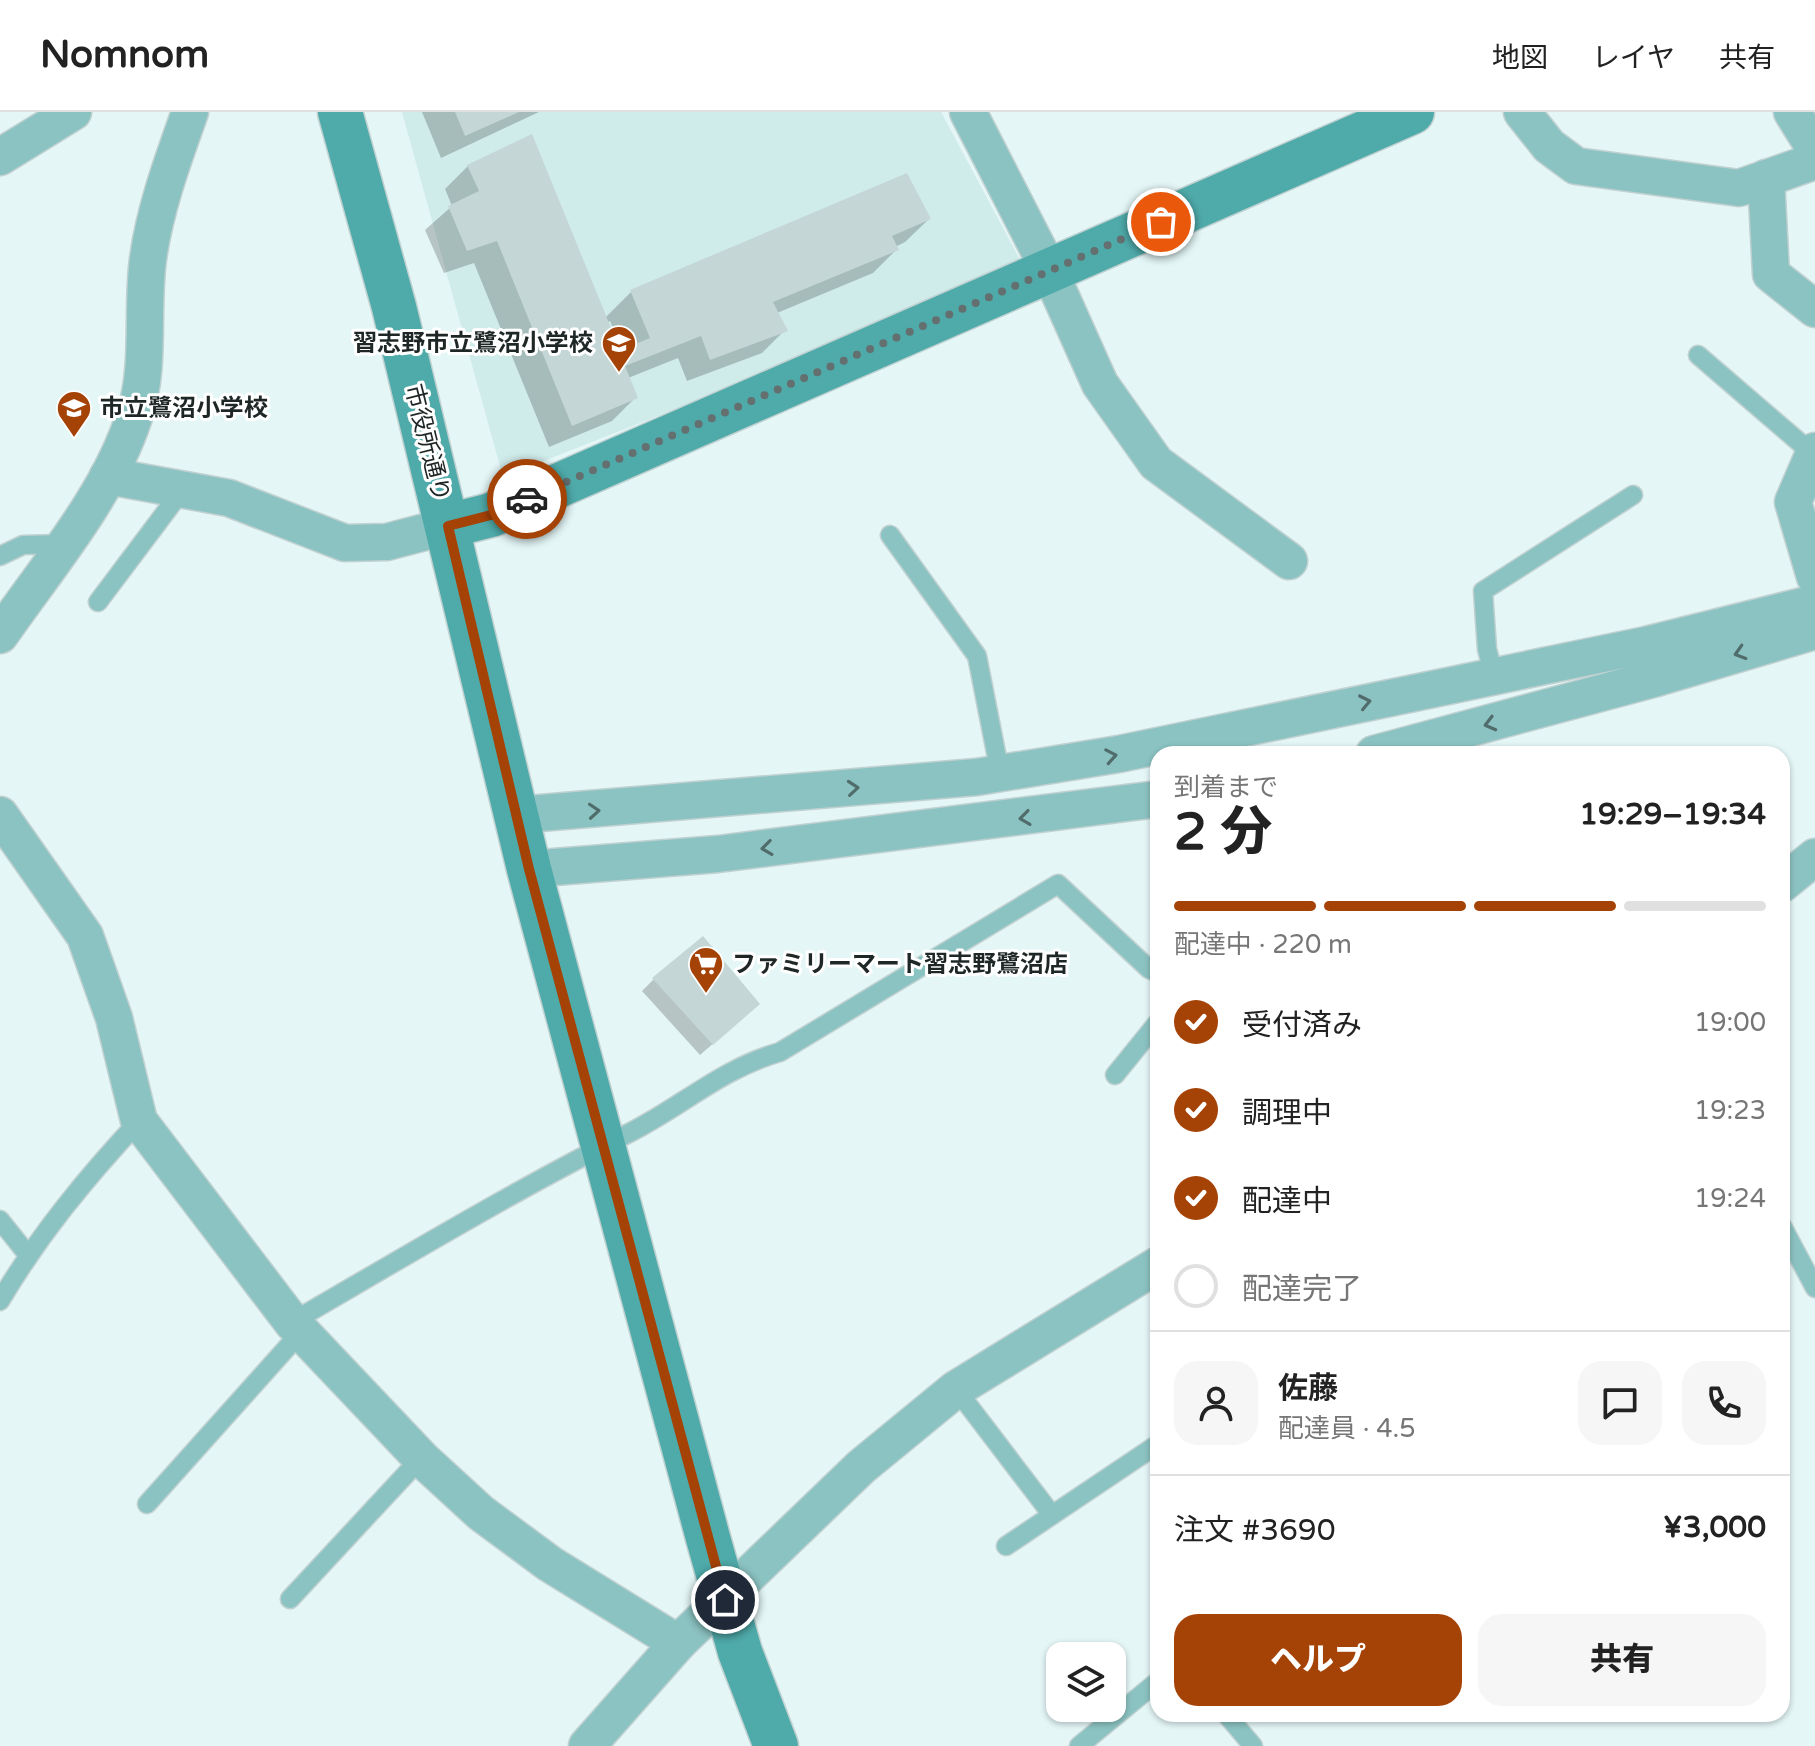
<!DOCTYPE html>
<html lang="ja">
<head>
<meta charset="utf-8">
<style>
  body { margin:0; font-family:"Varela Round","Noto Sans JP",sans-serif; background:#f6f6f6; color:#222; height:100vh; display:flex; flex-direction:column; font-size:30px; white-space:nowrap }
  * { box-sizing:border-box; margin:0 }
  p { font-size:26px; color:#767676 }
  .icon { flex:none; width:44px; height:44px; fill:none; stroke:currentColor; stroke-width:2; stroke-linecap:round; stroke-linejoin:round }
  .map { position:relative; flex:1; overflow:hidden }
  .details { position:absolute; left:1150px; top:634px; width:640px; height:976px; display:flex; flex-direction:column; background:#fff; border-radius:24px; box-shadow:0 2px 6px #0004 }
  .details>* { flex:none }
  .controls { position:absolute; left:1046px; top:1530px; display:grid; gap:16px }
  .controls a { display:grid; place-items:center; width:80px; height:80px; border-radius:16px; background:#fff; box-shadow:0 2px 6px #0004; font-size:40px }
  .pin { position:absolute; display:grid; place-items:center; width:68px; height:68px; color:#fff; margin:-34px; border:4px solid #fff; border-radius:50%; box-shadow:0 2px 8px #0007 }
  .courier { position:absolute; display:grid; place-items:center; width:80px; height:80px; margin:-40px; border:6px solid #a54206; border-radius:50%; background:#fff; color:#222; box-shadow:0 2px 10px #0007 }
  .head em { font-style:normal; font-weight:800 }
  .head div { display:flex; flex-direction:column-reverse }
  .head { display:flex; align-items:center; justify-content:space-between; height:136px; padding:0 24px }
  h1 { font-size:52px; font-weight:800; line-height:60px }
  .bar { display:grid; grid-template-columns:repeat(4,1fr); gap:12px 8px; align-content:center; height:96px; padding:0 24px }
  .bar i { height:10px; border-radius:6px; background:#e0e0e0 }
  .bar .active { background:#a54206 }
  .bar p { grid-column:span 4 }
  .line { display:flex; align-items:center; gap:20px; padding:0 24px; border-top:2px solid #e0e0e0 }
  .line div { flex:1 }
  .round { display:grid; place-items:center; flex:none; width:84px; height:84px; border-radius:24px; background:#f6f6f6 }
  ol { padding:0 24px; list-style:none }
  li { display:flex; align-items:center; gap:24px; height:88px }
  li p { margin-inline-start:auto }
  li .icon { padding:8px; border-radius:50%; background:#a54206; color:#fff; stroke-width:4 }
  li:last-child { color:#767676 }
  li i { width:44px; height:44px; border:4px solid #e0e0e0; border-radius:50% }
  .cta { display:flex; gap:16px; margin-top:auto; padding:16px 24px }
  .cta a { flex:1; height:92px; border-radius:24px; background:#a54206; color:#fff; font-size:32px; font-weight:800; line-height:92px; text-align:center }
  .cta a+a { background:#f6f6f6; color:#222 }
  header { display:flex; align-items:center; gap:48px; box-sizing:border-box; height:112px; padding:0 40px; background:#fff; border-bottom:2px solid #e0e0e0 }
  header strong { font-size:38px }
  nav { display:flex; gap:44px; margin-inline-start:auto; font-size:28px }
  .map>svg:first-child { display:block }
  .built { fill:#cfebea }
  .shadow { fill:#0003; fill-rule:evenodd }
  .building { fill:#c4d6d5 }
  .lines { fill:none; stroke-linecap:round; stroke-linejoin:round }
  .lane-casing { stroke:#c1d1d1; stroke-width:21 }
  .street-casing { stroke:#c1d1d1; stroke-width:39 }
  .secondary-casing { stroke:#c1d1d1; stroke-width:47 }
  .lane { stroke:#8bc3c2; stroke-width:18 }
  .street { stroke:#8bc3c2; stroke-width:36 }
  .secondary { stroke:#4fabaa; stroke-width:44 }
  .oneway { stroke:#506d6c }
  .done { stroke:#646f6f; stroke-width:8; stroke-dasharray:0 14.4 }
  .route { stroke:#a54206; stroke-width:10 }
  .labels { text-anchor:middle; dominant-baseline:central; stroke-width:6; stroke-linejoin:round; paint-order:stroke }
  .poi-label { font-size:24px; font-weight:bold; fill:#1f2626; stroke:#fff; text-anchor:start }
  .street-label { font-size:24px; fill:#1f2626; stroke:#fff }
</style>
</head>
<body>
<header>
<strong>Nomnom</strong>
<nav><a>地図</a><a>レイヤ</a><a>共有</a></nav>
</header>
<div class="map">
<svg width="1815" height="1634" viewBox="0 0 1815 1634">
  <rect width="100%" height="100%" fill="#e4f6f6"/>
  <path class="built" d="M402,0H941L1026,159L503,365Z"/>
  <g class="shadow">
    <path d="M422,0H539L441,46Z"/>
    <path d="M468,54L605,206L631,180L906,64L929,107L905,130L895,135L896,138L873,161L777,201L785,218L762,241L687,269L678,246L628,266L635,286L612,309L549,335L474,151L444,161L425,118L452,94L445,77ZM610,209L623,239L619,240L607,211Z"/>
    <path d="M654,867L746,903L700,943L642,879Z"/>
  </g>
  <g class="building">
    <path d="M455,0H519L465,24Z"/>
    <path d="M532,22L620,238L650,226L630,178L907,61L931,107L892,124L899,138L773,190L788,219L710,248L701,224L625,254L638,286L572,314L497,129L467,139L448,94L479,79L467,53Z"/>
    <path d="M703,824L760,892L713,933L652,866Z"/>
  </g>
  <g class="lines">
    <g class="lane-casing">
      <g id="lane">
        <path d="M1698,243L1813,342"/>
        <path d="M890,423L977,544L1000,661"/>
        <path d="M0,444L23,433L63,432"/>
        <path d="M98,490L183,377"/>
        <path d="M1494,564L1487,537L1483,479L1633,383"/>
        <path d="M1115,963L1158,910"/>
        <path d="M0,1108L28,1143"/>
        <path d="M1782,1114L1815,1176"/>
        <path d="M0,1189C39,1123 86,1066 139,1009"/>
        <path d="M292,1210C404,1145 515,1078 631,1020C684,993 721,957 780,940L1058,772L1149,857L1158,861"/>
        <path d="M956,1277L1052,1403"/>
        <path d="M147,1392L301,1220"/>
        <path d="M1006,1434L1158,1332"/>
        <path d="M290,1487L421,1346"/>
        <path d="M1226,1602L1253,1634"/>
        <path d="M1079,1634L1158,1569"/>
      </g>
    </g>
    <g class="street-casing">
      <g id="street">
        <path d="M968,0L1049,158L1100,272L1156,351L1289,449"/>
        <path d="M1522,0L1549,34L1576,54L1739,76L1815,49"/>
        <path d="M1792,0L1815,37"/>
        <path d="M0,45L73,0"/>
        <path d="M1766,66L1771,162L1815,197"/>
        <path d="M1815,339L1793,390L1815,465"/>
        <path d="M108,364L229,386L345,431L387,430L448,414"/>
        <path d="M0,523C47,455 108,385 134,305C151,255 141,198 148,147C155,96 173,48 190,0"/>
        <path d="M1374,642L1653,567L1815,519"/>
        <path d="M0,703L85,824L114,906L139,1009L292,1210L421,1346L481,1401L550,1452L678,1531"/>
        <path d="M516,703L977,665L1119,642L1646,533L1815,491"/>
        <path d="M529,757L718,742L1158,687"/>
        <path d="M1782,772L1815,745"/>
        <path d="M587,1634L678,1531L861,1355L956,1277L1158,1153"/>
      </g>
    </g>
    <g class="secondary-casing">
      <g id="secondary">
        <path d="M340,0L394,195L529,757L708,1426L740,1540L776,1634"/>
        <path d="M448,414L491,403L1412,0"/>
      </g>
    </g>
    <use href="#lane" class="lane"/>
    <use href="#street" class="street"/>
    <use href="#secondary" class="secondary"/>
  </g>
  <defs><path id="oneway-chevron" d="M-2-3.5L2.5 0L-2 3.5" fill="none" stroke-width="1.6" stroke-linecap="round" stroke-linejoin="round" transform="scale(2)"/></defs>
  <g class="oneway">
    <use href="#oneway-chevron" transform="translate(1740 541) rotate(163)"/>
    <use href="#oneway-chevron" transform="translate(1365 590) rotate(-12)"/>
    <use href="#oneway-chevron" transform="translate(1490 612) rotate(165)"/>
    <use href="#oneway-chevron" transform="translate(1111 644) rotate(-10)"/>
    <use href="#oneway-chevron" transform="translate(853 676) rotate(-5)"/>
    <use href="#oneway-chevron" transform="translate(594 699) rotate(-4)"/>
    <use href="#oneway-chevron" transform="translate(1025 706) rotate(172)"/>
    <use href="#oneway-chevron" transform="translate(767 736) rotate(173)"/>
  </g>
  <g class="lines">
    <path class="done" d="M527,387L1161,110"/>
    <path class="route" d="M527,387L491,403L448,414L529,757L725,1488"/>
  </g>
  <defs>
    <g id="school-pin" transform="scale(1.8)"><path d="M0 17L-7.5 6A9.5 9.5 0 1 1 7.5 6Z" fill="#a54206" stroke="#fff"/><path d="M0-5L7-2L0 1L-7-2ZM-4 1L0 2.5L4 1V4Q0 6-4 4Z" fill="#fff"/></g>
    <g id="supermarket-pin" transform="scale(1.8)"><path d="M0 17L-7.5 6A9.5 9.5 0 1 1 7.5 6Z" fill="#a54206" stroke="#fff"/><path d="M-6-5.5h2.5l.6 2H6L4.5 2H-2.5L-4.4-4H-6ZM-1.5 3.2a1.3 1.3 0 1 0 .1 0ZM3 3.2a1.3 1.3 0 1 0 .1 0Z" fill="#fff"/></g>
  </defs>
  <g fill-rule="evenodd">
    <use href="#school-pin" x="619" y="231"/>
    <use href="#school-pin" x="74" y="296"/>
    <use href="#supermarket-pin" x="706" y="852"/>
  </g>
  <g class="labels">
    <g class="poi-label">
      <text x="593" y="231" text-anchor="end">習志野市立鷺沼小学校</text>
      <text x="100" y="296">市立鷺沼小学校</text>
      <text x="732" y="852">ファミリーマート習志野鷺沼店</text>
    </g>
    <g class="street-label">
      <text transform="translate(427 331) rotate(76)">市役所通り</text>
    </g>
  </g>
</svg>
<div class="controls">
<a><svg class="icon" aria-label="layers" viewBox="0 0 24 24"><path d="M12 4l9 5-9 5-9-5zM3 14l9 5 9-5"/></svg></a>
</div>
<div class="pin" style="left:1161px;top:110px;background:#ea580c"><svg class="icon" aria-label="bag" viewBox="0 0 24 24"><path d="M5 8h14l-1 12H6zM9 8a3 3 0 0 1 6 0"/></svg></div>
<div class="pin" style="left:725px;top:1488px;background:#1f2937"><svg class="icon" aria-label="home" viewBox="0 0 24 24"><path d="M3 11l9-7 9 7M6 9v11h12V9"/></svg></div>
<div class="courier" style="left:527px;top:387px"><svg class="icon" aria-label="car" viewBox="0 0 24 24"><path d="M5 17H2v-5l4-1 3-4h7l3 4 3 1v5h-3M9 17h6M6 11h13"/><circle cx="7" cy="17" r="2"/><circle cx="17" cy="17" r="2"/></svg></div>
<section class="details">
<div class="head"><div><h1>2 分</h1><p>到着まで</p></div><em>19:29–19:34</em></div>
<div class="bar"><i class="active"></i><i class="active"></i><i class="active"></i><i></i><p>配達中 · 220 m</p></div>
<ol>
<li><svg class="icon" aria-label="check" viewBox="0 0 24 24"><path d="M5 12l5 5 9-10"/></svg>受付済み<p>19:00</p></li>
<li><svg class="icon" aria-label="check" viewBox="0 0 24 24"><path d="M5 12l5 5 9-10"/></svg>調理中<p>19:23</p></li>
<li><svg class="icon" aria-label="check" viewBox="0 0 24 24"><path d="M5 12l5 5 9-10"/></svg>配達中<p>19:24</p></li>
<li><i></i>配達完了</li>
</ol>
<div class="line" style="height:144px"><a class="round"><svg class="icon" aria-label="person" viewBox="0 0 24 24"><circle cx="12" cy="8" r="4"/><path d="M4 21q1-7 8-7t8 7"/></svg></a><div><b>佐藤</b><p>配達員 · 4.5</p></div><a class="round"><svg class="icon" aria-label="chat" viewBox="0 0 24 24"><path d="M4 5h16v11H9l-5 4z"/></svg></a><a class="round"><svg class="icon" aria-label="phone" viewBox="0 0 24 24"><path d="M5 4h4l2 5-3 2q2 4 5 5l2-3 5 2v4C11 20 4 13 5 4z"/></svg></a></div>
<div class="line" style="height:104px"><div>注文 #3690</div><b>¥3,000</b></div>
<div class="cta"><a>ヘルプ</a><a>共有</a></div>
</section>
</div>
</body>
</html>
